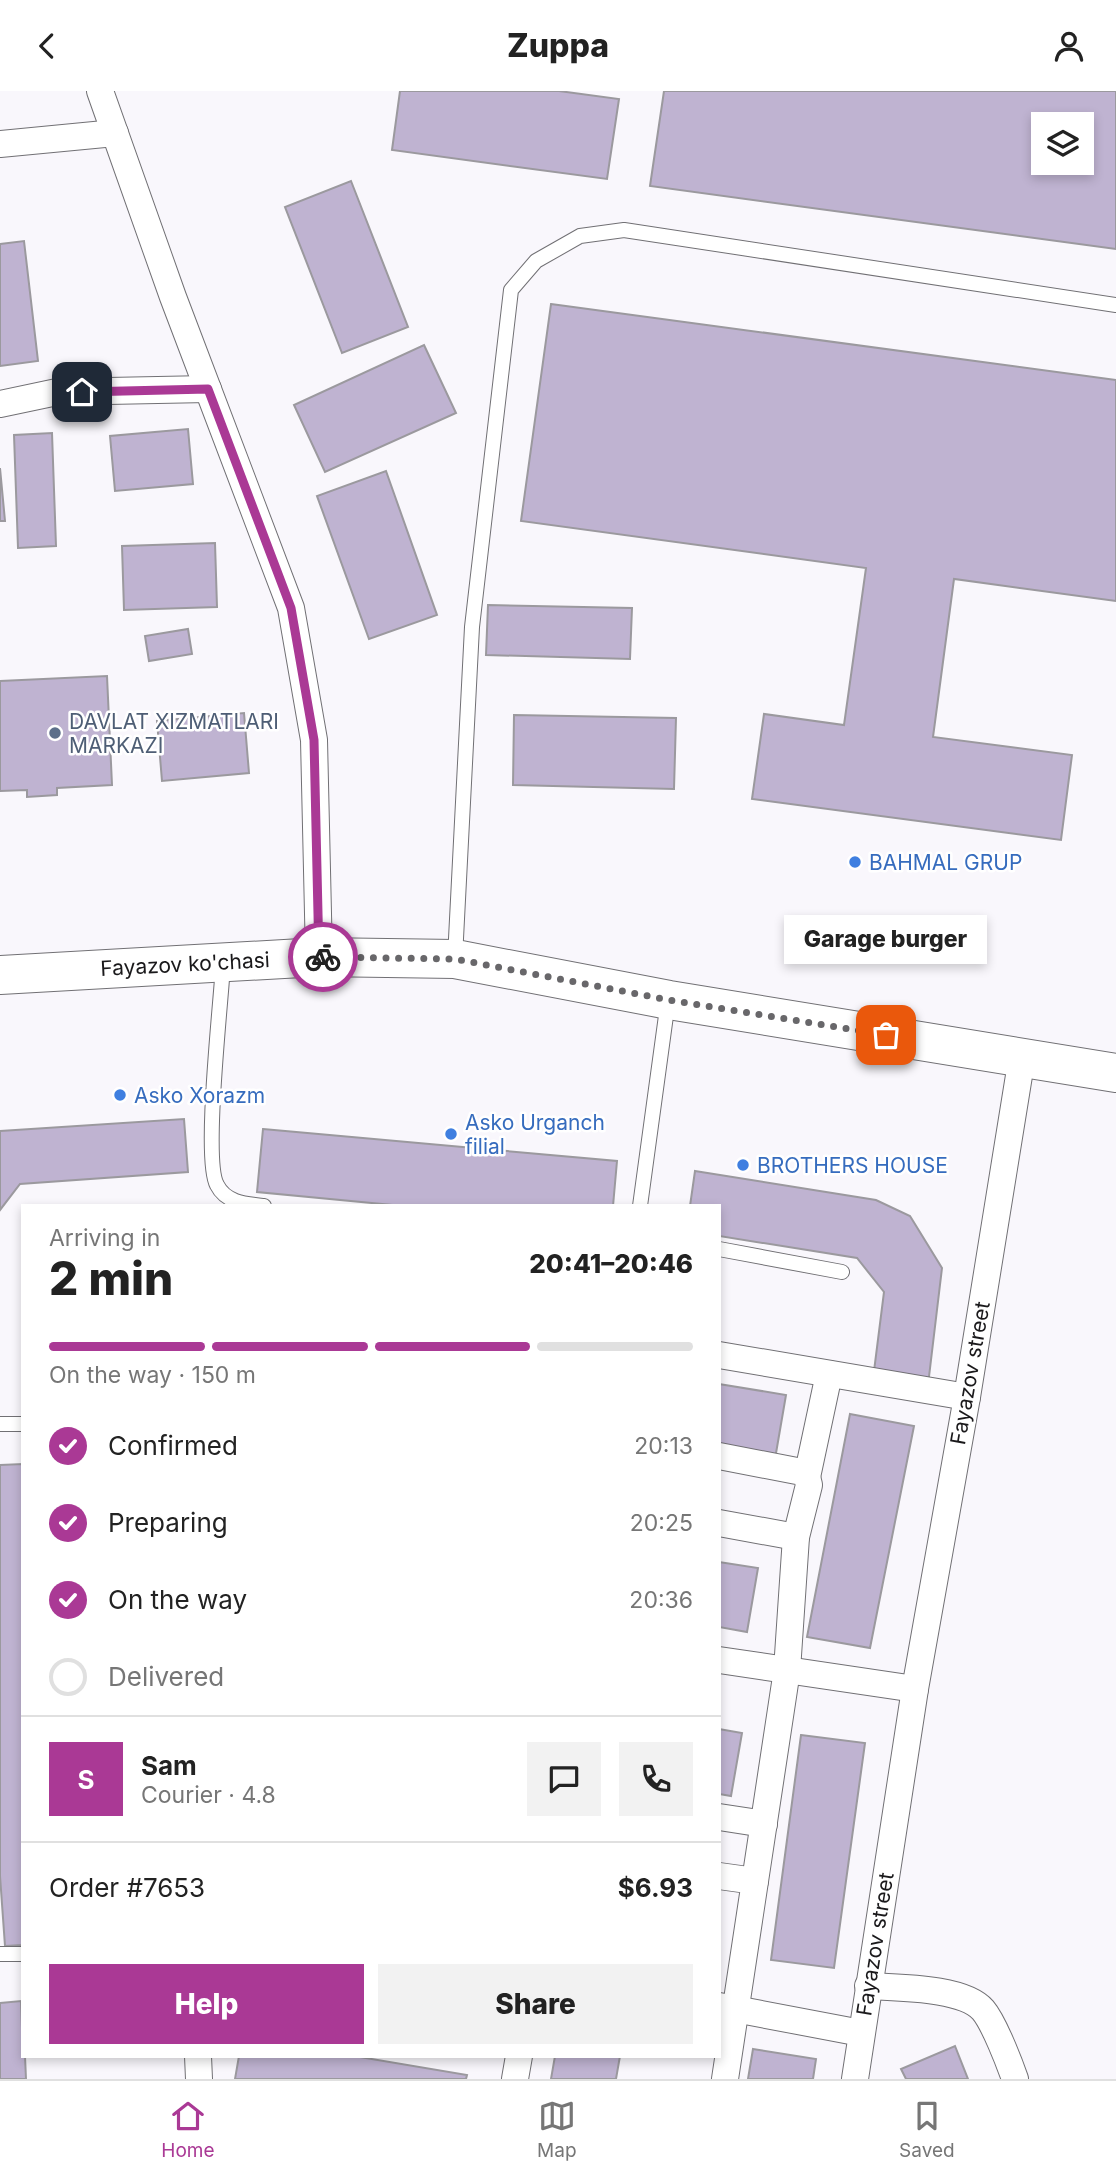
<!DOCTYPE html>
<html lang="en">
<head>
<meta charset="utf-8">
<style>
  body { margin:0; font-family:Inter,sans-serif; background:#f2f2f2; color:#222; height:100vh; display:flex; flex-direction:column; font-size:26px; white-space:nowrap }
  * { box-sizing:border-box; margin:0 }
  p { font-size:23px; color:#767676 }
  .icon { flex:none; width:38px; height:38px; fill:none; stroke:currentColor; stroke-width:2; stroke-linecap:round; stroke-linejoin:round }
  .map { position:relative; flex:1; overflow:hidden }
  .details { position:absolute; left:21px; top:1113px; width:700px; height:854px; display:flex; flex-direction:column; background:#fff; border-radius:0px; box-shadow:0 4px 10px #0003 }
  .details>* { flex:none }
  .controls { position:absolute; left:1031px; top:21px; display:grid; gap:14px }
  .controls a { display:grid; place-items:center; width:63px; height:63px; border-radius:0px; background:#fff; box-shadow:0 4px 10px #0003; font-size:35px }
  .pin { position:absolute; display:grid; place-items:center; width:60px; height:60px; color:#fff; margin:-30px; border-radius:14px; box-shadow:0 4px 10px #0006 }
  .courier { position:absolute; display:grid; place-items:center; width:70px; height:70px; margin:-35px; border:5px solid #aa3995; border-radius:50%; background:#fff; color:#222; box-shadow:0 2px 9px #0007 }
  .bubble { position:absolute; height:49px; border-radius:0px; background:#fff; box-shadow:0 4px 10px #0003; font-size:23px; font-weight:800; line-height:49px; text-align:center }
  .overview em { font-style:normal; font-weight:800 }
  .overview div { display:flex; flex-direction:column-reverse }
  .overview { display:flex; align-items:center; justify-content:space-between; height:119px; padding:0 28px }
  h1 { font-size:46px; font-weight:800; line-height:52px }
  .bar { display:grid; grid-template-columns:repeat(4,1fr); gap:10px 7px; align-content:center; height:84px; padding:0 28px }
  .bar i { height:9px; border-radius:5px; background:#e0e0e0 }
  .bar .current { background:#aa3995 }
  .bar p { grid-column:span 4 }
  .line { display:flex; align-items:center; gap:18px; padding:0 28px; border-top:2px solid #e0e0e0 }
  .line div { flex:1 }
  .round { display:grid; place-items:center; flex:none; width:74px; height:74px; border-radius:0px; background:#f2f2f2 }
  ol { padding:0 28px; list-style:none }
  li { display:flex; align-items:center; gap:21px; height:77px }
  li p { margin-inline-start:auto }
  li .icon { padding:7px; border-radius:50%; background:#aa3995; color:#fff; stroke-width:4 }
  li:last-child { color:#767676 }
  li i { width:38px; height:38px; border:4px solid #e0e0e0; border-radius:50% }
  .cta { display:flex; gap:14px; margin-top:auto; padding:14px 28px }
  .cta a { flex:1; height:80px; border-radius:0px; background:#aa3995; color:#fff; font-size:28px; font-weight:800; line-height:80px; text-align:center }
  .cta a+a { background:#f2f2f2; color:#222 }
  header { display:flex; justify-content:space-between; align-items:center; height:91px; padding:0 28px; background:#fff; font-size:32px; font-weight:800 }
  .menu { display:flex; justify-content:space-around; align-items:center; height:98px; border-top:2px solid #e0e0e0; background:#fff; font-size:19px; color:#767676 }
  .menu a { display:grid; justify-items:center; gap:4px }
  .menu .current { color:#aa3995 }
  .map>svg:first-child { display:block }
  .building { fill:#bfb3d1; stroke:#9b999e; stroke-width:2; fill-rule:evenodd }
  .lines { fill:none; stroke-linecap:round; stroke-linejoin:round }
  .service-casing { stroke:#717074; stroke-width:16 }
  .minor-casing { stroke:#717074; stroke-width:28 }
  .secondary-casing { stroke:#717074; stroke-width:40 }
  .service { stroke:#fff; stroke-width:14 }
  .minor { stroke:#fff; stroke-width:26 }
  .secondary { stroke:#fff; stroke-width:38 }
  .done { stroke:#68676a; stroke-width:7; stroke-dasharray:0 12.6 }
  .route { stroke:#aa3995; stroke-width:9 }
  .service-dot { fill:#5c6f8a; stroke:#fff; stroke-width:2.5 }
  .shop-dot { fill:#3f7fe0; stroke:#fff; stroke-width:2.5 }
  .labels { text-anchor:middle; dominant-baseline:central; stroke-width:5; stroke-linejoin:round; paint-order:stroke }
  .service-label { font-size:21px; fill:#4e5e75; stroke:#fff; text-anchor:start }
  .shop-label { font-size:21px; fill:#366cbe; stroke:#fff; text-anchor:start }
  .street-label { font-size:21px; fill:#1a191b; stroke:#fff }
</style>
</head>
<body>
<header><svg class="icon" aria-label="back" viewBox="0 0 24 24"><path d="M15 5l-7 7 7 7"/></svg>Zuppa<svg class="icon" aria-label="person" viewBox="0 0 24 24"><circle cx="12" cy="8" r="4"/><path d="M4 21q1-7 8-7t8 7"/></svg></header>
<div class="map">
<svg width="1116" height="1988" viewBox="0 0 1116 1988">
  <rect width="100%" height="100%" fill="#f9f7fc"/>
  <g class="building">
    <path d="M400,0H559L619,8L607,88L392,59Z"/>
    <path d="M664,0H1116V158L650,95ZM1043,33H1082V72H1043Z"/>
    <path d="M351,90L408,236L342,262L285,116Z"/>
    <path d="M24,150L38,270L0,275V153Z"/>
    <path d="M551,213L1116,289V510L954,488L933,646L1072,664L1061,749L752,708L764,623L844,634L866,477L521,430Z"/>
    <path d="M424,254L456,322L325,381L294,314Z"/>
    <path d="M188,338L193,393L115,400L110,345Z"/>
    <path d="M52,342L56,455L18,457L14,344Z"/>
    <path d="M0,377L5,430H0Z"/>
    <path d="M386,380L437,524L369,548L317,405Z"/>
    <path d="M215,452L217,516L124,519L122,455Z"/>
    <path d="M488,514L632,517L630,568L486,564Z"/>
    <path d="M188,538L192,563L149,570L145,545Z"/>
    <path d="M107,585L112,694L57,697V704L27,706V699L0,700V590Z"/>
    <path d="M244,622L249,682L162,690L157,630Z"/>
    <path d="M514,624L676,627L674,698L513,694Z"/>
    <path d="M184,1028L188,1081L20,1093L0,1119V1040Z"/>
    <path d="M263,1038L617,1070L613,1115H403L257,1101Z"/>
    <path d="M695,1080L876,1109L910,1125L942,1177L928,1294L873,1288L884,1201L857,1167L719,1145V1115H690Z"/>
    <path d="M719,1293L786,1304L775,1368L719,1358Z"/>
    <path d="M850,1323L914,1335L870,1557L807,1546Z"/>
    <path d="M23,1373V1854L5,1855L0,1785V1374Z"/>
    <path d="M719,1471L758,1477L747,1541L719,1536Z"/>
    <path d="M719,1638L742,1642L731,1705L719,1703Z"/>
    <path d="M801,1644L865,1652L834,1877L771,1869Z"/>
    <path d="M21,1910L23,1965H25L26,1988H0V1912Z"/>
    <path d="M955,1955L968,1988H906L901,1978Z"/>
    <path d="M753,1958L816,1968L813,1988H748Z"/>
    <path d="M239,1965H354L467,1984L466,1988H235Z"/>
    <path d="M555,1965H620L616,1988H551Z"/>
  </g>
  <g class="lines">
    <g class="service-casing">
      <g id="service">
        <path d="M455,867L472,536L511,199L536,170L580,145L624,139L1116,214"/>
        <path d="M223,874C221,912 203,1069 217,1094C226,1112 246,1113 264,1115"/>
        <path d="M640,1115L668,910"/>
        <path d="M719,1158L842,1181"/>
        <path d="M0,1333H23"/>
        <path d="M0,1863H23"/>
      </g>
    </g>
    <g class="minor-casing">
      <g id="minor">
        <path d="M100,0L173,206L291,517L314,649L319,866"/>
        <path d="M0,53L115,42"/>
        <path d="M0,313L57,301L208,298"/>
        <path d="M719,1264L967,1306"/>
        <path d="M719,1365L802,1381L807,1386L809,1394L796,1446L787,1579L725,1988"/>
        <path d="M807,1386L829,1283"/>
        <path d="M719,1432L796,1446"/>
        <path d="M719,1569L915,1598"/>
        <path d="M719,1726L764,1733"/>
        <path d="M719,1785L755,1790"/>
        <path d="M868,1895C897,1897 963,1896 983,1919C994,1932 1009,1971 1015,1988"/>
        <path d="M719,1915L861,1942"/>
        <path d="M198,1965L199,1988"/>
        <path d="M515,1988L519,1965"/>
        <path d="M855,1988L915,1598L967,1306L1022,966"/>
      </g>
    </g>
    <g class="secondary-casing">
      <path id="secondary" d="M0,884L319,866L455,868L669,909L1116,982"/>
    </g>
    <use href="#service" class="service"/>
    <use href="#minor" class="minor"/>
    <use href="#secondary" class="secondary"/>
  </g>
  <g class="lines">
    <path class="done" d="M323,866L455,868L669,909L886,944"/>
    <path class="route" d="M82,301L208,298L291,517L314,649L319,866H323"/>
  </g>
  <circle class="service-dot" cx="55" cy="642" r="7"/>
  <g class="shop-dot">
    <circle cx="855" cy="771" r="7"/>
    <circle cx="120" cy="1004" r="7"/>
    <circle cx="451" cy="1043" r="7"/>
    <circle cx="743" cy="1074" r="7"/>
  </g>
  <g class="labels">
    <g class="service-label">
      <text x="69" y="630">DAVLAT XIZMATLARI<tspan x="69" dy="24">MARKAZI</tspan></text>
    </g>
    <g class="shop-label">
      <text x="869" y="771">BAHMAL GRUP</text>
      <text x="134" y="1004">Asko Xorazm</text>
      <text x="465" y="1031">Asko Urganch<tspan x="465" dy="24">filial</tspan></text>
      <text x="757" y="1074">BROTHERS HOUSE</text>
    </g>
    <g class="street-label">
      <text transform="translate(185 873) rotate(-3)">Fayazov ko'chasi</text>
      <text transform="translate(970 1282) rotate(-80)">Fayazov street</text>
      <text transform="translate(875 1853) rotate(-81)">Fayazov street</text>
    </g>
  </g>
</svg>
<div class="controls">
<a><svg class="icon" aria-label="layers" viewBox="0 0 24 24"><path d="M12 4l9 5-9 5-9-5zM3 14l9 5 9-5"/></svg></a>
</div>
<div class="pin" style="left:886px;top:944px;background:#ea580c"><svg class="icon" aria-label="bag" viewBox="0 0 24 24"><path d="M5 8h14l-1 12H6zM9 8a3 3 0 0 1 6 0"/></svg></div>
<div class="pin" style="left:82px;top:301px;background:#1f2937"><svg class="icon" aria-label="home" viewBox="0 0 24 24"><path d="M3 11l9-7 9 7M6 9v11h12V9"/></svg></div>
<div class="courier" style="left:323px;top:866px"><svg class="icon" aria-label="bike" viewBox="0 0 24 24"><circle cx="6" cy="16" r="4"/><circle cx="18" cy="16" r="4"/><path d="M6 16l4-8h5l3 8M10 8l3 8H6M13 5h3"/></svg></div>
<div class="bubble" style="left:784px;top:824px;width:203px">Garage burger</div>
<section class="details">
<div class="overview"><div><h1>2 min</h1><p>Arriving in</p></div><em>20:41–20:46</em></div>
<div class="bar"><i class="current"></i><i class="current"></i><i class="current"></i><i></i><p>On the way · 150 m</p></div>
<ol>
<li><svg class="icon" aria-label="check" viewBox="0 0 24 24"><path d="M5 12l5 5 9-10"/></svg>Confirmed<p>20:13</p></li>
<li><svg class="icon" aria-label="check" viewBox="0 0 24 24"><path d="M5 12l5 5 9-10"/></svg>Preparing<p>20:25</p></li>
<li><svg class="icon" aria-label="check" viewBox="0 0 24 24"><path d="M5 12l5 5 9-10"/></svg>On the way<p>20:36</p></li>
<li><i></i>Delivered</li>
</ol>
<div class="line" style="height:126px"><b class="round" style="background:#aa3995;color:#fff">S</b><div><b>Sam</b><p>Courier · 4.8</p></div><a class="round"><svg class="icon" aria-label="chat" viewBox="0 0 24 24"><path d="M4 5h16v11H9l-5 4z"/></svg></a><a class="round"><svg class="icon" aria-label="phone" viewBox="0 0 24 24"><path d="M5 4h4l2 5-3 2q2 4 5 5l2-3 5 2v4C11 20 4 13 5 4z"/></svg></a></div>
<div class="line" style="height:91px"><div>Order #7653</div><b>$6.93</b></div>
<div class="cta"><a>Help</a><a>Share</a></div>
</section>
</div>
<nav class="menu">
<a class="current"><svg class="icon" aria-label="home" viewBox="0 0 24 24"><path d="M3 11l9-7 9 7M6 9v11h12V9"/></svg>Home</a>
<a><svg class="icon" aria-label="map" viewBox="0 0 24 24"><path d="M3 6l6-2 6 2 6-2v14l-6 2-6-2-6 2zM9 4v14M15 6v14"/></svg>Map</a>
<a><svg class="icon" aria-label="saved" viewBox="0 0 24 24"><path d="M7 4h10v16l-5-4-5 4z"/></svg>Saved</a>
</nav>
</body>
</html>
